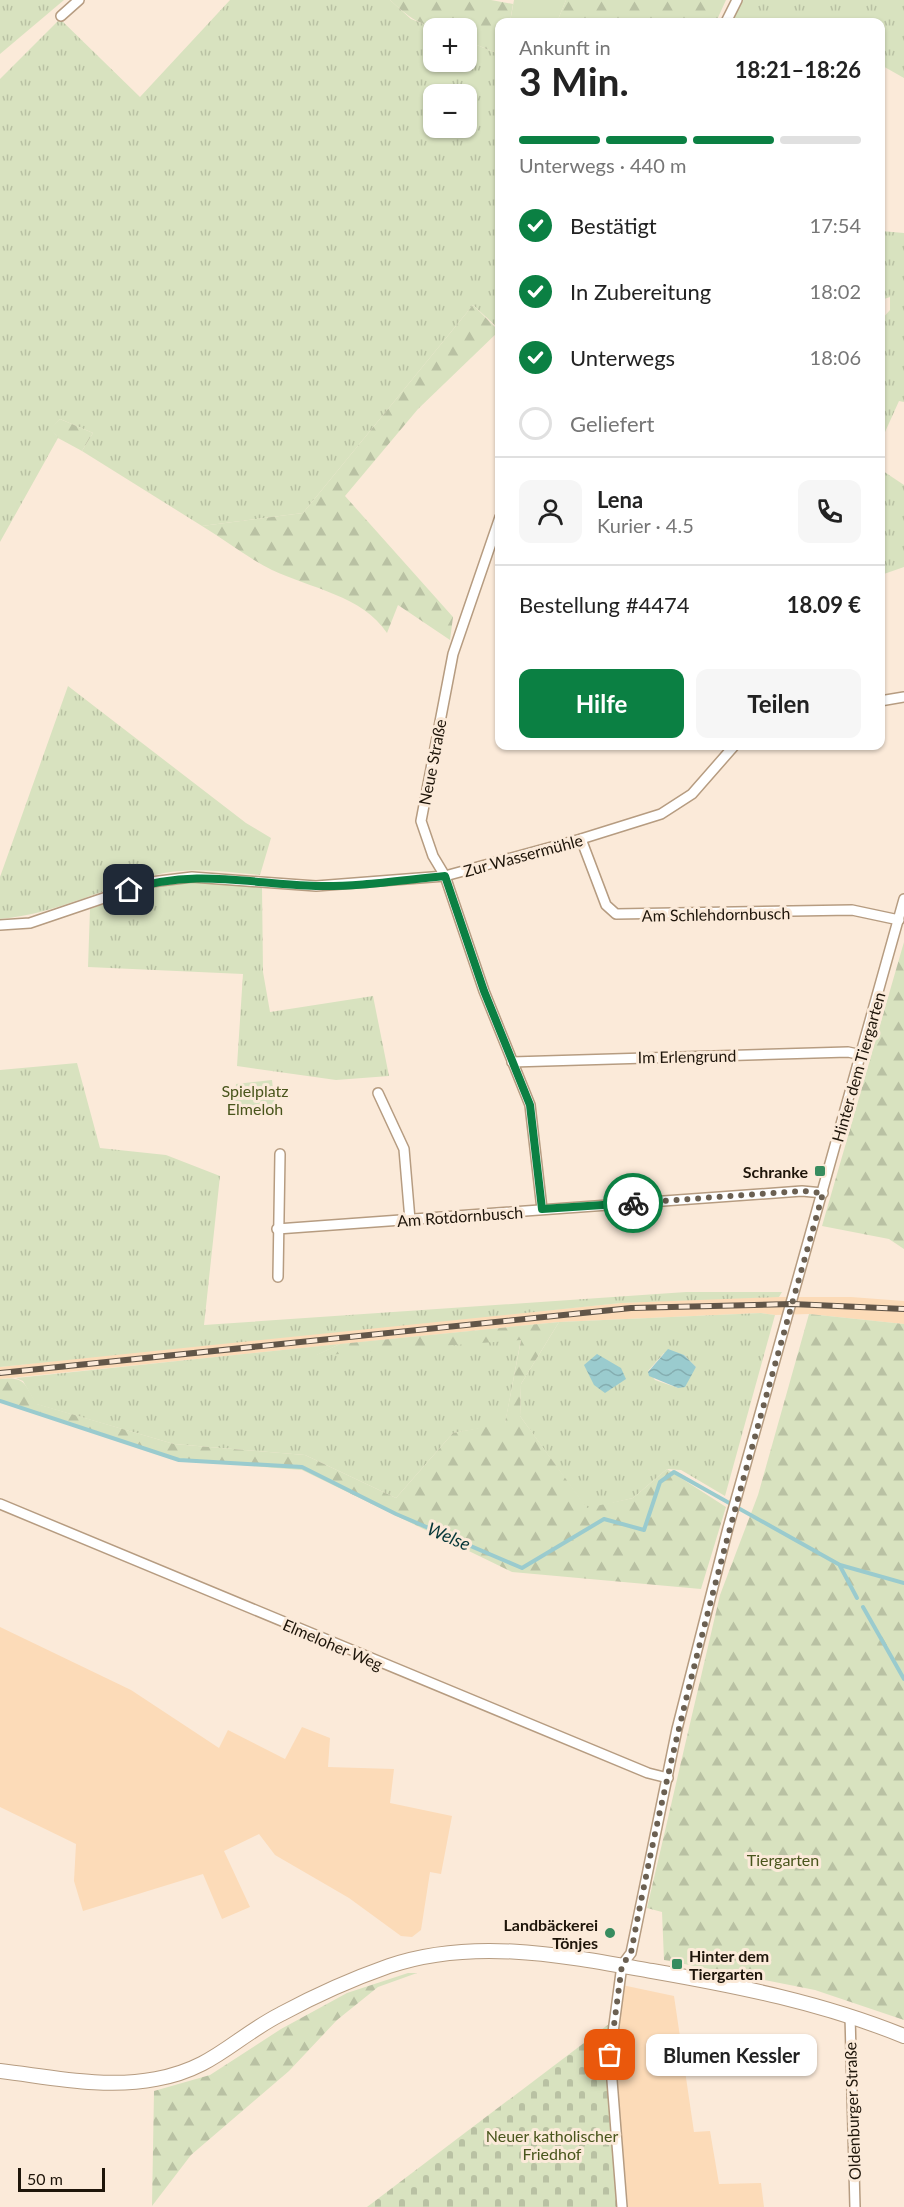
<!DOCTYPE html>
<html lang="de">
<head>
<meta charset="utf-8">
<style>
  body { margin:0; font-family:Lato,sans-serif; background:#f6f6f6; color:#222; height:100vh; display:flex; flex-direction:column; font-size:22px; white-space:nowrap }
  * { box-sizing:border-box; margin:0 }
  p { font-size:20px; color:#767676 }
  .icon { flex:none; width:33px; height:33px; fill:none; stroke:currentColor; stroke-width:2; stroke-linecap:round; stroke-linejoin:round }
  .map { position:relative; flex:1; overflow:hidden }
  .sheet { position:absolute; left:495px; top:18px; width:390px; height:732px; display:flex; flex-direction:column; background:#fff; border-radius:12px; box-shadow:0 2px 4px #0004 }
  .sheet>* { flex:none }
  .tools { position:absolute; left:423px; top:18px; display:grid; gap:12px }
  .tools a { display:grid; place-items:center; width:54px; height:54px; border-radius:12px; background:#fff; box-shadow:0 2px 4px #0004; font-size:30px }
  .scale { position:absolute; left:18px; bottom:15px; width:87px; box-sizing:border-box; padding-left:6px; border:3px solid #1e150a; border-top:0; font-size:16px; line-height:21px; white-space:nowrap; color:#1e150a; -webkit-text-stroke:4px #fbead9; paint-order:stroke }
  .pin { position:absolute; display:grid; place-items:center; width:51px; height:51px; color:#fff; margin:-26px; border-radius:12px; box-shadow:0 3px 9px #0006 }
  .courier { position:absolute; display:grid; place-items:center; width:60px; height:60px; margin:-30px; border:4px solid #0b8043; border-radius:50%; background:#fff; color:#222; box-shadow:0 2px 8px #0007 }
  .bubble { position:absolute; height:42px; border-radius:12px; background:#fff; box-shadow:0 2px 4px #0004; font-size:20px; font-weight:700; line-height:42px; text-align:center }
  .headline em { font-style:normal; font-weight:700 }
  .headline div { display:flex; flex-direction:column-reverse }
  .headline { display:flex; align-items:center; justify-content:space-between; height:102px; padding:0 24px }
  h1 { font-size:39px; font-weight:700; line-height:45px }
  .bar { display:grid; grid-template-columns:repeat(4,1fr); gap:9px 6px; align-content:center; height:72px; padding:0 24px }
  .bar i { height:8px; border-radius:4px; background:#e0e0e0 }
  .bar .selected { background:#0b8043 }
  .bar p { grid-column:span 4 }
  .line { display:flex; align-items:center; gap:15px; padding:0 24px; border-top:2px solid #e0e0e0 }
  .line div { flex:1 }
  .round { display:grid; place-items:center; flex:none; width:63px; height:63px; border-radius:12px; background:#f6f6f6 }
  ol { padding:0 24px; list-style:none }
  li { display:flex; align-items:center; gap:18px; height:66px }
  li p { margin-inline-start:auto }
  li .icon { padding:6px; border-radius:50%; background:#0b8043; color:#fff; stroke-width:4 }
  li:last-child { color:#767676 }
  li i { width:33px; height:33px; border:3px solid #e0e0e0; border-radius:50% }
  .action { display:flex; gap:12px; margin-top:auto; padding:12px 24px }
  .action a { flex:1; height:69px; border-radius:12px; background:#0b8043; color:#fff; font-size:24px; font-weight:700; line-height:69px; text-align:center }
  .action a+a { background:#f6f6f6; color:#222 }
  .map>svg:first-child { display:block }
  .built { fill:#fcdbb8 }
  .grass { fill:url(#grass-tufts); fill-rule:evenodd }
  .forest { fill:url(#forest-firs) }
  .cemetery { fill:url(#cemetery-stones) }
  .park { fill:#d8e2bf }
  .water { fill:url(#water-waves) }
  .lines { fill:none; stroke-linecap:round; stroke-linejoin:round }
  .stream { stroke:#9acbce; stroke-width:4 }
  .street-casing { stroke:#b69c81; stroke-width:12 }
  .secondary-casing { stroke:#b69c81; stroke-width:16 }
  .street { stroke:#fff; stroke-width:9 }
  .secondary { stroke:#fff; stroke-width:14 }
  .rail-casing { stroke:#615548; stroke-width:6 }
  .rail { stroke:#fbead9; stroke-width:4; stroke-dasharray:11; stroke-linecap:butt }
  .done { stroke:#6b6052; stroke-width:6; stroke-dasharray:0 10.8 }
  .route { stroke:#0b8043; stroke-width:8 }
  .poi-dot { fill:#378c5f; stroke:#fbead9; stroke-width:2 }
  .labels { text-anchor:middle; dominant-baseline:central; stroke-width:6; stroke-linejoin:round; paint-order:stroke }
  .street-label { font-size:16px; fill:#1e150a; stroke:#fbead9 }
  .park-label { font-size:16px; fill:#49551c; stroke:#fbead9 }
  .poi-label { font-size:16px; font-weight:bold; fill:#1e150a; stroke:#fbead9; text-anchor:end }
  .water-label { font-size:18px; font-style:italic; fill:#053638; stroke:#fbead9 }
</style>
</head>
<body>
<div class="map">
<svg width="904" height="2207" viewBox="0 0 904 2207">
  <defs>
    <pattern id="grass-tufts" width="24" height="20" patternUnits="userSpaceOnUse" patternTransform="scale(1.5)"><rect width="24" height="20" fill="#d8e2bf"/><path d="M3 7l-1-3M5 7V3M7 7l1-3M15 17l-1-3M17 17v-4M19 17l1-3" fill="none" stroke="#b9c1a3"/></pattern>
    <pattern id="forest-firs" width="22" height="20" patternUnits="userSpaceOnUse" patternTransform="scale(1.5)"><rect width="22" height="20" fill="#d8e2bf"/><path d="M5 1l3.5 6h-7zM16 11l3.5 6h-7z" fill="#b9c1a3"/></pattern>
    <pattern id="cemetery-stones" width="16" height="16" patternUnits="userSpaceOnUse" patternTransform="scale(1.5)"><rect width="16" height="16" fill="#d8e2bf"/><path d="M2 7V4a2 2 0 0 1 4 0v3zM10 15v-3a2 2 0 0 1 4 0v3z" fill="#b9c1a3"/></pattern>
    <pattern id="water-waves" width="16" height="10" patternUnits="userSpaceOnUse" patternTransform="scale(1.5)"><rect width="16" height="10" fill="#9acbce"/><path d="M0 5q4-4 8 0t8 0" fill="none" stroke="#84adb0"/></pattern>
  </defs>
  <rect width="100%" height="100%" fill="#fbead9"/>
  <g class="built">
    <path d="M747,1297H851L904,1301V1324L809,1314L775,1315L761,1313L559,1322L0,1379V1367L215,1343L621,1303Z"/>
    <path d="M0,1627L131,1690L219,1748L228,1730L285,1759L302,1727L330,1738L328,1767L394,1769L390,1803L452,1816L441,1874L430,1872L421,1930L412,1937L401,1936L349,1898L275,1855L259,1834L224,1851L250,1907L222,1919L203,1874L83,1911L74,1881L76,1844L0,1807Z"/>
    <path d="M622,1985L674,1996L694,2132L710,2131L719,2184L761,2183L764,2207H628L614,2046Z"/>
  </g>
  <g class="grass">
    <path d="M0,0H64L0,54Z"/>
    <path d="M230,0H390L411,19L434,28V62H466L467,41L499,54V329L473,305L303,513L202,526L82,451L93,433L60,419L51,428L58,438L0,542V79L60,19L140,97ZM434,94H466V128H434Z"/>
    <path d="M740,0H904V78L881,65L880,22H802L794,18L792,22H730Z"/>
    <path d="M881,231L904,233V402L899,401L881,441V320L890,310V297L881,300Z"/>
    <path d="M880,469L904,485V567L881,575Z"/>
    <path d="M68,686L246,823L271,838L260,875C228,872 196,867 164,873C108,885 58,914 0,919V877Z"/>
    <path d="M191,881L262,887L263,972L270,1012L373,996L389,1076L336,1080L237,1066L243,974L88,967L90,909L151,888Z"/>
    <path d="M77,1063L100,1148L166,1155L220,1176L204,1325L686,1292H782L779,1297L621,1303L0,1367V1070Z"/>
    <path d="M761,1313L775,1315L725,1496L681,1470L667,1469L633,1498L587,1509L520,1416L521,1384L559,1322ZM664,1353L684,1355L696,1367L678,1388L655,1380L648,1371Z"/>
    <path d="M509,1339H521L505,1424L453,1433L396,1498L305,1455L174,1444L36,1404L23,1381L16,1378L340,1344L317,1355Z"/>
  </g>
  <g class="forest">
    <path d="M390,0H491L513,4L510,22H500L499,54L467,41L466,28C427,28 419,27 390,0Z"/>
    <path d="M566,0H726L716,22H557Z"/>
    <path d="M473,305L499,331L418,409L345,496L453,617L450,640L398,605L387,633C363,596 310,588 272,570C248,558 225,540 202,526L303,513Z"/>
    <path d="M60,419L93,433L82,451L58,438L50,428Z"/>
    <path d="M904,942V1249L889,1239L822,1226Z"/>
    <path d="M809,1314L904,1324V2020L815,1990L664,1960L662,1912L647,1908L720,1595L758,1495Z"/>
    <path d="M559,1322L521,1384L520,1416L587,1508L633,1498L667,1469L726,1507L701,1589L512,1572L302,1470L178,1460L0,1402V1379C26,1376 24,1384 37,1404L174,1444L305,1455L396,1498L453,1433L505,1423L521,1340L314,1356L340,1344Z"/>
    <path d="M408,1973H417L378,1987L337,2020L289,2071L191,2155L152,2206L154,2091L210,2075L281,2029L347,1993Z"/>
  </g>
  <path class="cemetery" d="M609,2024L620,2207H367Z"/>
  <g class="park">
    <path d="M514,0H566L557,22H510Z"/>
    <path d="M272,1080L276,1116L233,1118L236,1084Z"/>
  </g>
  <g class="water">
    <path d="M668,1349L684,1355L696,1367L685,1387L678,1388L649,1376L648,1372Z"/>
    <path d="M597,1354L621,1368L626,1379L605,1393L594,1385L584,1365Z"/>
  </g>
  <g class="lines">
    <g class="stream">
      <path d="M0,1401L179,1460L302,1467L396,1514L522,1568L604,1519L644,1530L660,1482L674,1472L840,1565L904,1583"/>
      <path d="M840,1566L857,1598"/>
      <path d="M863,1607L904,1679"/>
    </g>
    <g class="street-casing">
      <g id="street">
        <path d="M61,16L79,0"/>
        <path d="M726,22L737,0"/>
        <path d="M500,517L453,654L421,821L433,856L445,876L484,991L530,1105L542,1209"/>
        <path d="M880,701L904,697"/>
        <path d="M581,839L606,905L616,914L852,910L899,920"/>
        <path d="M0,925L30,923L151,882L192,877L316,886L445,876L581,839L661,814L692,794L734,746"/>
        <path d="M512,1062L848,1052L862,1055"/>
        <path d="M378,1093L404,1149L410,1220"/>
        <path d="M277,1229L802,1191L823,1193"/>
        <path d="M278,1277L280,1154"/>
        <path d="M0,1504L648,1773L668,1778"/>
        <path d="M850,2015L855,2207"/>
        <path d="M622,2207L610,2055L622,1965L631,1953L677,1729L728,1528L904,899"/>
      </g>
    </g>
    <g class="secondary-casing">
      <path id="secondary" d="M0,2071C51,2077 105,2089 156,2079C213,2069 234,2038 281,2014C316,1995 352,1979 389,1966C474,1937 566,1956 652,1971C738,1986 823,2003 904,2036"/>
    </g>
    <use href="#street" class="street"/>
    <use href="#secondary" class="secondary"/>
    <g class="rail-casing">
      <path id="rail" d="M0,1373L631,1308L792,1304L904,1309"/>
    </g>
    <use href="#rail" class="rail"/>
  </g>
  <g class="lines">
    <path class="done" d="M610,2055L622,1965L631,1953C679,1695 753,1445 823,1193L802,1191L633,1203"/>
    <path class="route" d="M129,890C194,868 250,884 316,886C359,887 402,880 445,876L484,991L530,1105L542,1209L633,1203"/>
  </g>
  <g class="poi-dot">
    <rect x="814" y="1165" width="12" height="12" rx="3"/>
    <circle cx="610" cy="1933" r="6"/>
    <rect x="671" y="1958" width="12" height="12" rx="3"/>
  </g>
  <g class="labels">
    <g class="street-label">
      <text transform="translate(432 762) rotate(-79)">Neue Straße</text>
      <text transform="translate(523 855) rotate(-15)">Zur Wassermühle</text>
      <text transform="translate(716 914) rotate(-1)">Am Schlehdornbusch</text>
      <text transform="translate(687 1056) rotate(-1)">Im Erlengrund</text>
      <text transform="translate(858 1067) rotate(-74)">Hinter dem Tiergarten</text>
      <text transform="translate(460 1216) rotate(-4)">Am Rotdornbusch</text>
      <text transform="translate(333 1644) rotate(23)">Elmeloher Weg</text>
      <text transform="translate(852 2111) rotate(-92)">Oldenburger Straße</text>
    </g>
    <g class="park-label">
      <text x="255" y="1090">Spielplatz<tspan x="255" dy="18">Elmeloh</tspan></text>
      <text x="783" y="1859">Tiergarten</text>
      <text x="552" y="2135">Neuer katholischer<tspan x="552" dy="18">Friedhof</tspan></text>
    </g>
    <g class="poi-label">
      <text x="808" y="1171">Schranke</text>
      <text x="598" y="1924">Landbäckerei<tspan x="598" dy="18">Tönjes</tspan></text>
      <text x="689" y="1955" text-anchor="start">Hinter dem<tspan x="689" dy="18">Tiergarten</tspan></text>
    </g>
    <g class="water-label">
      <text transform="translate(449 1536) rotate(23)">Welse</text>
    </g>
  </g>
</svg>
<div class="tools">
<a>+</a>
<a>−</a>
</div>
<div class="scale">50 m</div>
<div class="pin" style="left:610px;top:2055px;background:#ea580c"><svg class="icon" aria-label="bag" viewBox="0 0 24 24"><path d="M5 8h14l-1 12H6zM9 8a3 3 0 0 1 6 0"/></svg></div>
<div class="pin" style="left:129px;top:890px;background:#1f2937"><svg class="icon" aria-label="home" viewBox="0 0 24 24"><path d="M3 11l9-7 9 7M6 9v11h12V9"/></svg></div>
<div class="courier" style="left:633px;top:1203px"><svg class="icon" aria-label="bike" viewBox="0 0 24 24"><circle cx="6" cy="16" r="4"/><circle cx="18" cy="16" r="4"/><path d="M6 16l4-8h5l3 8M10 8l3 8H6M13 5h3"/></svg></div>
<div class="bubble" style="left:646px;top:2034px;width:171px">Blumen Kessler</div>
<section class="sheet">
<div class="headline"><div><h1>3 Min.</h1><p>Ankunft in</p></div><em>18:21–18:26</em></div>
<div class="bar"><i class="selected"></i><i class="selected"></i><i class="selected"></i><i></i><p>Unterwegs · 440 m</p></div>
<ol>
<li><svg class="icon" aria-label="check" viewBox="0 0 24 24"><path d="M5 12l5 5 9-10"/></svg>Bestätigt<p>17:54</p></li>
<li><svg class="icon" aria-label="check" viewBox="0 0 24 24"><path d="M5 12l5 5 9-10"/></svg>In Zubereitung<p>18:02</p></li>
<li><svg class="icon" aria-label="check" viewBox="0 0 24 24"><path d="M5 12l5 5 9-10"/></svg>Unterwegs<p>18:06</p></li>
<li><i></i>Geliefert</li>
</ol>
<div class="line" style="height:108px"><a class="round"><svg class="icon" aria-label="person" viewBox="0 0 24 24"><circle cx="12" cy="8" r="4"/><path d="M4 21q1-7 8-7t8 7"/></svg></a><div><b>Lena</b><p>Kurier · 4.5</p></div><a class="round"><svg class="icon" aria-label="phone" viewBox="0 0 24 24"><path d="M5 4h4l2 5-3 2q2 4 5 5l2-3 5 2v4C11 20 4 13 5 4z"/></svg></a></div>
<div class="line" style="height:78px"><div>Bestellung #4474</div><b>18.09 €</b></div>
<div class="action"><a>Hilfe</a><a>Teilen</a></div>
</section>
</div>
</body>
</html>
